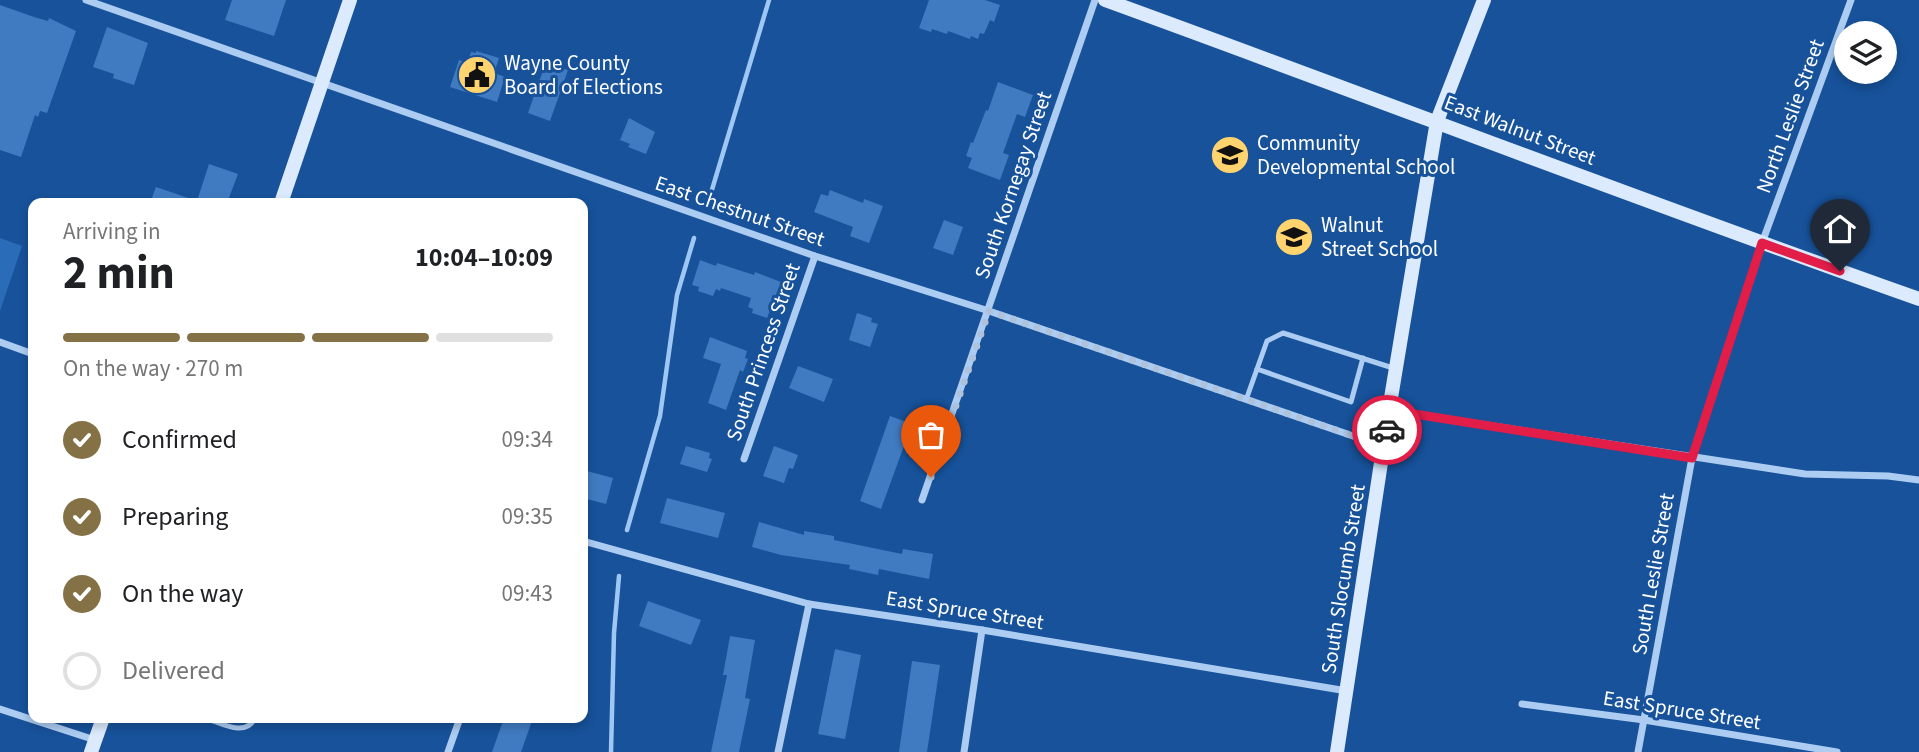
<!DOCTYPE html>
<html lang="en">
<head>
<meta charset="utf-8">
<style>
  body { margin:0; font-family:"Source Sans 3",sans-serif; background:#f6f6f6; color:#202124; height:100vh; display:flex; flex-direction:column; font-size:26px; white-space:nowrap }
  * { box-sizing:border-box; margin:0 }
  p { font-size:23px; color:#757577 }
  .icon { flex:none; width:38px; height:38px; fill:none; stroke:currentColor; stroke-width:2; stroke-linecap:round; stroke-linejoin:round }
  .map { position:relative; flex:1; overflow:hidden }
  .side { position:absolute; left:28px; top:198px; width:560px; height:525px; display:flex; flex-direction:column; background:#fff; border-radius:14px; box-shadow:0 4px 10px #0003 }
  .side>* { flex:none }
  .controls { position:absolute; left:1834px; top:21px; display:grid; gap:14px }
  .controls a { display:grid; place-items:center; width:63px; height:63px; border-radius:50%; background:#fff; box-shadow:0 4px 10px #0003; font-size:35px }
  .pin { position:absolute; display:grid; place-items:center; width:60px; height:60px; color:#fff; margin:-72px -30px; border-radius:50% 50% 50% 0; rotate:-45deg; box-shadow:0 0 7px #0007 }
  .pin .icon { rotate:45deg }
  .courier { position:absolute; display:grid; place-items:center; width:70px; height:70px; margin:-35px; border:5px solid #e11d48; border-radius:50%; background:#fff; color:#222; box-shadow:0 2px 9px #0007 }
  .head em { font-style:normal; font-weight:700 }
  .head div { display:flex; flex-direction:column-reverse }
  .head { display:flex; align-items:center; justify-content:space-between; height:119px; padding:0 35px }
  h1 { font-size:46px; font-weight:700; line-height:52px }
  .bar { display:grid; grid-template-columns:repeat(4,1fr); gap:10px 7px; align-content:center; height:84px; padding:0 35px }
  .bar i { height:9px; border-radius:5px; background:#e0e0e0 }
  .bar .on { background:#847145 }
  .bar p { grid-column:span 4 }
  ol { padding:0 35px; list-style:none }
  li { display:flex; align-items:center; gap:21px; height:77px }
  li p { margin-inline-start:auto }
  li .icon { padding:7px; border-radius:50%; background:#847145; color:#fff; stroke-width:4 }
  li:last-child { color:#757577 }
  li i { width:38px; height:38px; border:4px solid #e0e0e0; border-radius:50% }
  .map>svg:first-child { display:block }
  .green { fill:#2a6cb8 }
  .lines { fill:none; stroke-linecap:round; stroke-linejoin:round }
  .stream { stroke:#9fc7f4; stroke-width:4.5 }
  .building { fill:#407bc1 }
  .lane { stroke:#acccf2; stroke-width:5 }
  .street { stroke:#acccf2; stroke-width:7 }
  .secondary { stroke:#dbeafc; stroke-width:14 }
  .done { stroke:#aec2dc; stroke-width:7; stroke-dasharray:0 12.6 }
  .route { stroke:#e11d48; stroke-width:9 }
  .labels { text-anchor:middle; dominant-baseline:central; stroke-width:6; stroke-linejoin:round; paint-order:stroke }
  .poi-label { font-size:21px; fill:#fff; stroke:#17529a; text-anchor:start }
  .street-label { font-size:21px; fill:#fff; stroke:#17529a }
</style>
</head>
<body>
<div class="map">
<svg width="1919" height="752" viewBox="0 0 1919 752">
  <rect width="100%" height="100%" fill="#17529a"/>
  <path class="green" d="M0,238L22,246L0,311Z"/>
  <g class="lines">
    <g class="stream">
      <path d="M711,193L769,0"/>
      <path d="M627,530L660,416L677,295L694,238"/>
      <path d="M611,752L614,633L619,576"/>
    </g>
  </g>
  <g class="building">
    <path d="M232,0H286L274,36L225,20Z"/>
    <path d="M929,0H985L1000,5L994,22L990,20L984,34L980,33L978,39L971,36L970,39L948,31L947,34L932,29L931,32L919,28Z"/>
    <path d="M0,5L34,17L48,21L49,18L76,31L47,113L40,111L38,117L35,115L21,157L0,150Z"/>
    <path d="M107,27L148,43L134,85L113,78L114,74L93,67Z"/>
    <path d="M476,51L499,58L494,73L505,77L497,102L450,87L459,60L467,63L471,52L476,53Z"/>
    <path d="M546,62L568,70L550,121L528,113Z"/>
    <path d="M998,82L1033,95L1025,117L1017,114L1003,153L1009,155L1000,180L968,168L972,158L966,156L971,142L973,143L986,110L988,111Z"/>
    <path d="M629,118L655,132L646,154L628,147L630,144L620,140Z"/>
    <path d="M209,164L238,174L227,203H150L156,187L197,201Z"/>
    <path d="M830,190L863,203L864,199L883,206L869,243L850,236L853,227L814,212L821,194L828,196Z"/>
    <path d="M944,220L963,227L953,255L933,248Z"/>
    <path d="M700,260L716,266L717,263L754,275L755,272L781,282L767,318L752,313L753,309L748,307L751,298L721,288L720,291L716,289L713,296L698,291L699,287L692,285Z"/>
    <path d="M857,313L872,318L871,322L878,324L870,347L849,340Z"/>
    <path d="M710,337L747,351L745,358L748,359L743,372L740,370L726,410L708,403L721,364L703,358Z"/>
    <path d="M798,366L833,379L824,402L789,388Z"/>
    <path d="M890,416L912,424L881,509L860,501Z"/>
    <path d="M686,446L710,453L709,458L712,459L707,472L680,464Z"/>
    <path d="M774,446L798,455L793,469L789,468L784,483L763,476Z"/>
    <path d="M583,470L613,478L606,504L583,498Z"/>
    <path d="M667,498L725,513L718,538L660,523Z"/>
    <path d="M759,522L804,535V531L834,536V540L902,554L903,549L933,554L929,579L879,569L878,575L849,569L850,565L781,555L752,547Z"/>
    <path d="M648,601L701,620L691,645L639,626Z"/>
    <path d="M730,636L755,640L745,698L750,699L739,752H711L727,675H723Z"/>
    <path d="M835,649L861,655L845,739L818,734Z"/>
    <path d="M912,661L940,665L927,752H899Z"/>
    <path d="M504,718H533L521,752H492Z"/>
  </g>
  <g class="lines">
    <g class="lane">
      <path d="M1257,369L1351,402L1363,358"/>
      <path d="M1246,400L1267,341L1283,333L1393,368"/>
      <path d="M205,718C221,723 246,738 255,718"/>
    </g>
    <g class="street">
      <path d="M86,0L815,256L989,311L1385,447"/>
      <path d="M0,342L33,354"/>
      <path d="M1389,410L1805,474L1888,476L1919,480"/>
      <path d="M744,459L815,256"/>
      <path d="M922,500L1095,0"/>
      <path d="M583,541L809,604L982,630L1347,691"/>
      <path d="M1522,704L1644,720L1837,752"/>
      <path d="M0,709L95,740"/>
      <path d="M448,752L460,718"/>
      <path d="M778,752L809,604"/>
      <path d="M964,752L982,630"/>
      <path d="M1638,752L1692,458L1762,243L1851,0"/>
    </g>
    <g class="secondary">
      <path d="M1105,0C1377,99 1647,203 1919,299"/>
      <path d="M281,203L350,0"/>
      <path d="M91,752L103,718"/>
      <path d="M1337,752L1389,410L1437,121L1484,0"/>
    </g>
  </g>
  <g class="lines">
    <path class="done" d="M931,477L989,311L1385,447L1387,430"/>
    <path class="route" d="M1387,430L1389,410L1692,458L1762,243L1840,271"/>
  </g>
  <defs>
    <g id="civic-disc" transform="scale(2.0125)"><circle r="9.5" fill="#ffd36d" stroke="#17529a"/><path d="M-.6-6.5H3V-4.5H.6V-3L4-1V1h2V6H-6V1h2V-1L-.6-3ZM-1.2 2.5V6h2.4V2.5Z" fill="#111"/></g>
    <g id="school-disc" transform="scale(2.0125)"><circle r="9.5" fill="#ffd36d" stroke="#17529a"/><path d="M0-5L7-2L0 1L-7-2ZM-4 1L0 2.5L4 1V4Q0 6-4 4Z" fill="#111"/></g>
  </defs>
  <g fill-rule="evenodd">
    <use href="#civic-disc" x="477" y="75"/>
    <use href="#school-disc" x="1230" y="155"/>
    <use href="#school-disc" x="1294" y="237"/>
  </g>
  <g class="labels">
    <g class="poi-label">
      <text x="504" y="63">Wayne County<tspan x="504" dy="24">Board of Elections</tspan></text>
      <text x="1257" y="143">Community<tspan x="1257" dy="24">Developmental School</tspan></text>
      <text x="1321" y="225">Walnut<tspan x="1321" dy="24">Street School</tspan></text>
    </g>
    <g class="street-label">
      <text transform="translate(1790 116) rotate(-70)">North Leslie Street</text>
      <text transform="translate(1520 130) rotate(21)">East Walnut Street</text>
      <text transform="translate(1013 185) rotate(-71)">South Kornegay Street</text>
      <text transform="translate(740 211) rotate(19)">East Chestnut Street</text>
      <text transform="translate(763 352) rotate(-71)">South Princess Street</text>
      <text transform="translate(1653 574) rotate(-80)">South Leslie Street</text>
      <text transform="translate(1343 579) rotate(-81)">South Slocumb Street</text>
      <text transform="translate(965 610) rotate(9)">East Spruce Street</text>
      <text transform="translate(1682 710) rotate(9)">East Spruce Street</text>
    </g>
  </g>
</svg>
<div class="controls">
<a><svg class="icon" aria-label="layers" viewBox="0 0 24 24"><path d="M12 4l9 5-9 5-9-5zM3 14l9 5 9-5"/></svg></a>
</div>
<div class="pin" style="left:931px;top:477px;background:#ea580c"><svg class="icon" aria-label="bag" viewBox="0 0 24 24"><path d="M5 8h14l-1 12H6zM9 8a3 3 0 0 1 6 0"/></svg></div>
<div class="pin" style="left:1840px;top:271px;background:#1f2937"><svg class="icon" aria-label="home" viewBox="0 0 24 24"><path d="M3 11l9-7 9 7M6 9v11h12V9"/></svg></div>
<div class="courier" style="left:1387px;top:430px"><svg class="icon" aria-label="car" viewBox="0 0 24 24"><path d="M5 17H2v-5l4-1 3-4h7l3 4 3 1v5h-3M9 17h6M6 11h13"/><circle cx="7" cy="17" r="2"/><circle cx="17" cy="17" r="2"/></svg></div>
<section class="side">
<div class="head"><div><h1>2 min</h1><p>Arriving in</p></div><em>10:04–10:09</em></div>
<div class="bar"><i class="on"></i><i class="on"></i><i class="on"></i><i></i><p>On the way · 270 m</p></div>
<ol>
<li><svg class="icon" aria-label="check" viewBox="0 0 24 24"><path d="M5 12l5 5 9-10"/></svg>Confirmed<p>09:34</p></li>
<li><svg class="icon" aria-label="check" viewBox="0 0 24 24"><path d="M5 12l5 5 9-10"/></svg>Preparing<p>09:35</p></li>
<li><svg class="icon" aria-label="check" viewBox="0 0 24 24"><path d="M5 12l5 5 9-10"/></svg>On the way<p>09:43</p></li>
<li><i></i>Delivered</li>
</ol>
</section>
</div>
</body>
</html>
